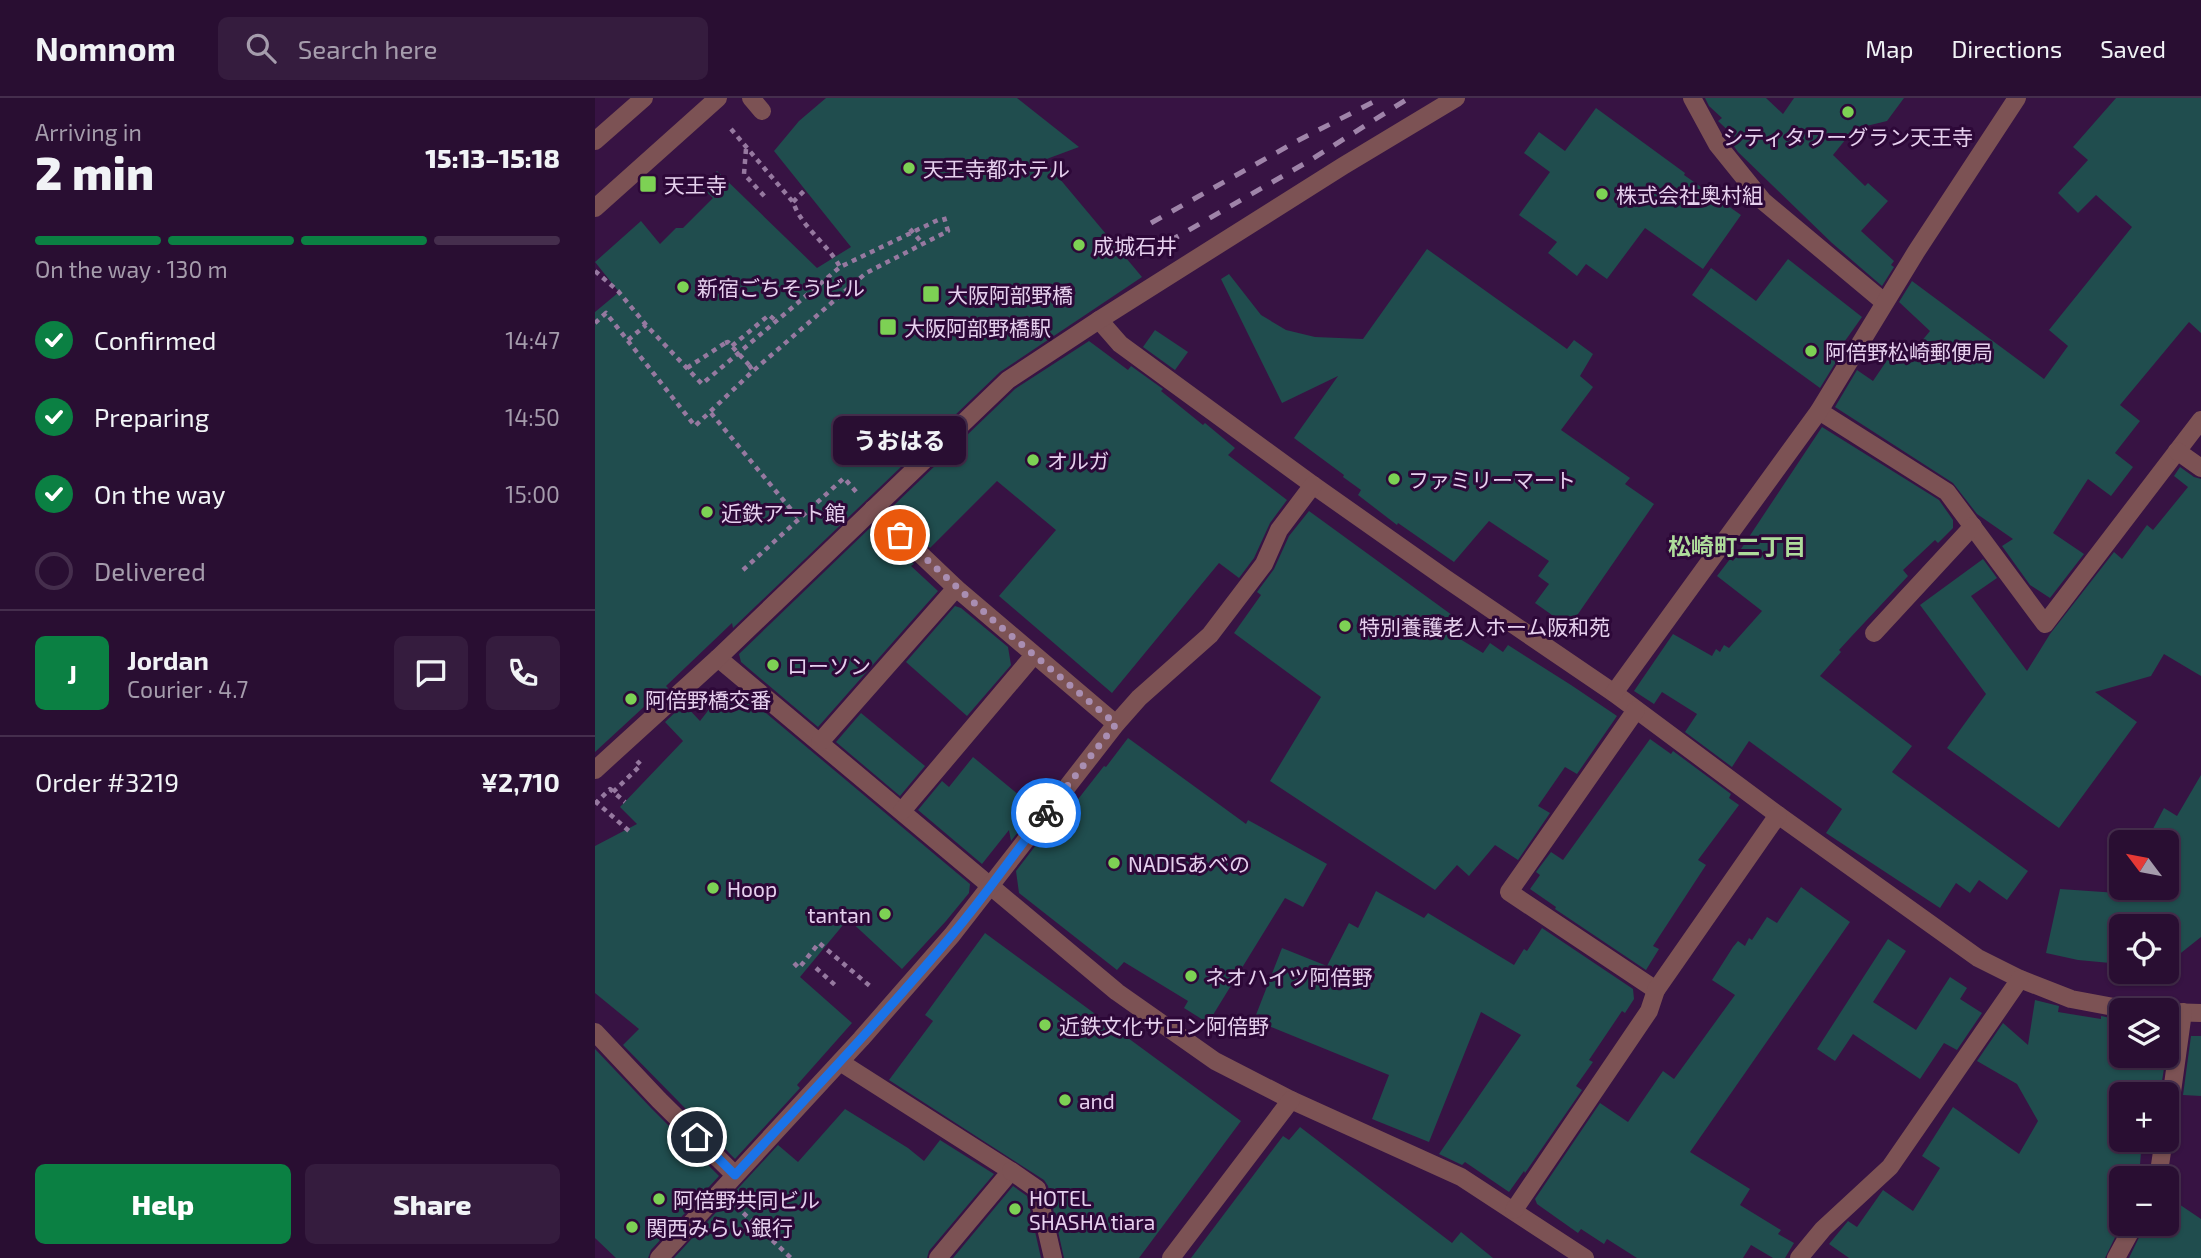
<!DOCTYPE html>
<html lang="en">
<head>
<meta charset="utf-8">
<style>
  body { margin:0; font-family:"Exo 2","Noto Sans JP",sans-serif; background:#351c3e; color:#f1f3f6; height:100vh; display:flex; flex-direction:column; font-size:26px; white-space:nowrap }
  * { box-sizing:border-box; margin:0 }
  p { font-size:23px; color:#a59cac }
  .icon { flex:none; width:38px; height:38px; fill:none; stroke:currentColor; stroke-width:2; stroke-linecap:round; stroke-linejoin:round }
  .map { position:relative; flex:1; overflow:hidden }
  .details { display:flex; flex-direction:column; background:#290e32; width:595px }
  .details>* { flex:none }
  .needle { width:46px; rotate:302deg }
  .fabs { position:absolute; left:1514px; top:732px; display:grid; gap:14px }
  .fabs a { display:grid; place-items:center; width:70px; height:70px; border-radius:10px; background:#290e32; box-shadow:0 2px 5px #0004,0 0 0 2px #452e4d; font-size:35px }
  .pin { position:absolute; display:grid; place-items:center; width:60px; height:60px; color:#fff; margin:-30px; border:4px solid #fff; border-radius:50%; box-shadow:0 2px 7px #0007 }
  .courier { position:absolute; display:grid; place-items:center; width:70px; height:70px; margin:-35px; border:5px solid #1a73e8; border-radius:50%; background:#fff; color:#222; box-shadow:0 2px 9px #0007 }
  .bubble { position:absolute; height:49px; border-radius:10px; background:#290e32; box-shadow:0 2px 5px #0004,0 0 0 2px #452e4d; font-size:23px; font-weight:800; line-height:49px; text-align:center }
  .head em { font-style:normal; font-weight:800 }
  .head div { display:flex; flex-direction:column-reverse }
  .head { display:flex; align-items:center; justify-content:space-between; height:119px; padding:0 35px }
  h1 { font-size:46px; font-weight:800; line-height:52px }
  .bar { display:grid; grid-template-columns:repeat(4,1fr); gap:10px 7px; align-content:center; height:84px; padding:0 35px }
  .bar i { height:9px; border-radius:5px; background:#452e4d }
  .bar .on { background:#0b8043 }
  .bar p { grid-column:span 4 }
  .line { display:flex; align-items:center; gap:18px; padding:0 35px; border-top:2px solid #452e4d }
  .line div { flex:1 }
  .round { display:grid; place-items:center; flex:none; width:74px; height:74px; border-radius:10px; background:#351c3e }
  ol { padding:0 35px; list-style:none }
  li { display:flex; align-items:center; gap:21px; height:77px }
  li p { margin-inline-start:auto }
  li .icon { padding:7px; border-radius:50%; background:#0b8043; color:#fff; stroke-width:4 }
  li:last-child { color:#a59cac }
  li i { width:38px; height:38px; border:4px solid #452e4d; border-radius:50% }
  .action { display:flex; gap:14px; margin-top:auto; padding:14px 35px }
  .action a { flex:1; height:80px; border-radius:10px; background:#0b8043; color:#fff; font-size:28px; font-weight:800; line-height:80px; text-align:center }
  .action a+a { background:#351c3e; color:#f1f3f6 }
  header { display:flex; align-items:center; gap:42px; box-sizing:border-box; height:98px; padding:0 35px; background:#290e32; border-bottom:2px solid #452e4d }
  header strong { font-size:33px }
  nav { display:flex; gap:38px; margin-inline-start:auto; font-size:24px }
  .search { width:490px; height:63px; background:#351c3e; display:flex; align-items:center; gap:18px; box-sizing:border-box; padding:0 24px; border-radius:10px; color:#a59cac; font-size:26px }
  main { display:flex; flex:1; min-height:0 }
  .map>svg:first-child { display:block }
  .building { fill:#204d4e }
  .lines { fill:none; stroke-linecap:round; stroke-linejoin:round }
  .path { stroke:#9679a0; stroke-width:4.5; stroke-dasharray:5 5; stroke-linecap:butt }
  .minor { stroke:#7c5254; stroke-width:18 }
  .rail { stroke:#9f84a9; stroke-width:5; stroke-dasharray:12 12; stroke-linecap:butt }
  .path-bridge { stroke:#9679a0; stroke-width:4.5; stroke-dasharray:5 5; stroke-linecap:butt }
  .done { stroke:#a98eb2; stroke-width:7; stroke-dasharray:0 12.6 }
  .route { stroke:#1a73e8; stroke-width:9 }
  .poi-dot { fill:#7dd154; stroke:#2d0838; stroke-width:2.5 }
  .labels { text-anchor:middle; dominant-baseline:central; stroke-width:6; stroke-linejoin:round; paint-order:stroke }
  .poi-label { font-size:21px; fill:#e6d0ee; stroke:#2d0838; text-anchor:start }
  .neighbourhood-label { font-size:23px; font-weight:bold; fill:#aedc9b; stroke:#2d0838 }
</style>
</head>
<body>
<header>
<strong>Nomnom</strong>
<div class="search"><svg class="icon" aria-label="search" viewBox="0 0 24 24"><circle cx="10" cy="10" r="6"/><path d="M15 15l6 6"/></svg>Search here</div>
<nav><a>Map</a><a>Directions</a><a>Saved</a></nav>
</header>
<main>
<section class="details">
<div class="head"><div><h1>2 min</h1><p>Arriving in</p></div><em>15:13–15:18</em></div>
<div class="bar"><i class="on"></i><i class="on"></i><i class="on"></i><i></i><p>On the way · 130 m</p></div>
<ol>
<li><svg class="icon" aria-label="check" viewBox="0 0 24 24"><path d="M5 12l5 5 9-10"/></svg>Confirmed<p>14:47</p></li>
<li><svg class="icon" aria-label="check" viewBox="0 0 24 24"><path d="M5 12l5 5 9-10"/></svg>Preparing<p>14:50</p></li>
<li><svg class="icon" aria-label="check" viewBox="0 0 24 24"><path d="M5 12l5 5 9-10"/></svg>On the way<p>15:00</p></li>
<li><i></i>Delivered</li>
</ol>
<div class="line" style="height:126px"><b class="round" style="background:#0b8043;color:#fff">J</b><div><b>Jordan</b><p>Courier · 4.7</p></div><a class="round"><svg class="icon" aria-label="chat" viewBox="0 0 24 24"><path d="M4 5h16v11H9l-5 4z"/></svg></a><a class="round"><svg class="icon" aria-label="phone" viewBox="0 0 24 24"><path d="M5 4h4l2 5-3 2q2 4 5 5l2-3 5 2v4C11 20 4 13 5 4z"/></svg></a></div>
<div class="line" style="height:91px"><div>Order #3219</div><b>¥2,710</b></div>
<div class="action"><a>Help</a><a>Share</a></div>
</section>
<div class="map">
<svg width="1606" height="1160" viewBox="0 0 1606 1160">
  <rect width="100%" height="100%" fill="#371343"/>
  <g class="building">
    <path d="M231,0H422L484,49L449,62L547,179L405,274L138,530L137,525L71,588L73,590L54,608L52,606L0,654V214L24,194L0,164L46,123L65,146L81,130H88L118,100L106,89L122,73L222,170L256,149L179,53L204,23Z"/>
    <path d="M1110,0H1171L1188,16L1199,0H1309L1292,23L1259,31L1238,57L1270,88L1273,85L1293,103L1266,133L1299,163L1296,167L1299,169L1287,188L1237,145L1143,54L1138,47L1143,42L1123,23L1127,20L1114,8Z"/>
    <path d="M1521,0H1606V235L1594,224L1525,307L1545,323L1520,355L1538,369L1516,398L1493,381L1458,435L1489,456L1455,500L1435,487L1407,448L1418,441L1382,416L1358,385L1240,309L1262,272L1278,283L1303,246L1316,256L1335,233L1304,204L1317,183L1449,281L1473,248L1454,232L1537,129L1501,97L1483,115L1463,95L1493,62L1478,49Z"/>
    <path d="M1001,10L1090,75L1089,77L1146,117L1108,171L1050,130L1012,181L991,166L982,178L953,155L962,144L924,117L955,74L929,55L944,34L970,53Z"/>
    <path d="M832,151L972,251L979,242L998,256L985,278L998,289L966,332L1035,380L1030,386L1059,406L974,529L940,505L954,486L943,478L954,463L894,423L859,464L803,425L802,427L763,397L766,392L748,379L749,377L699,340L743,278L687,305L626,181L634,176L666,217L691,232L720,239L768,241Z"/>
    <path d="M1193,161L1267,219L1240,257L1244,259L1225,290L1097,197L1116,170L1161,203Z"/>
    <path d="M560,232L593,254L580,272L548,249Z"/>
    <path d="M494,243L533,272L536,268L568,291L566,293L608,327L610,325L640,350L633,357L692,402L675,425L659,460L644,480L624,465L517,595L404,498L461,432L402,383L335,450L295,411L420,291Z"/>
    <path d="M1227,329L1344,402L1358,422V430L1343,445L1340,442L1308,472L1313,478L1255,540L1244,552L1246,554L1225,578L1317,648L1297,674L1433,773L1412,802L1384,782L1375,795L1361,785L1345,810L1231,735L1247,711L1154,643L1137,669L1090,634L1102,616L1067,594L1059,606L1039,593L1078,536L1117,558L1121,551L1125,554L1129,547L1134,550L1167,513L1122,478L1135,461L1138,463Z"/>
    <path d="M1585,369L1599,379L1606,381V578L1569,556L1556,578L1500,594L1542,624L1464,730L1352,650L1391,596L1325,507L1388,461L1402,480L1376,498L1432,573L1455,536L1519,454L1527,461L1552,427L1558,432L1593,389L1579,378Z"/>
    <path d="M714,413L861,520L852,533L888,555L895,545L908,554L913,547L976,587L1022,618L982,676L970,669L943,708L955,715L923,762L900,747L874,778L862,767L840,792L675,683L726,599L639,535L666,497L662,494L679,471L694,438Z"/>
    <path d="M278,427L319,466L316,468L343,493L223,629L146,564L144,556Z"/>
    <path d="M360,508L366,510L413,549L416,567L372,618L311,564Z"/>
    <path d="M129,600L159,605L375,786L374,795L351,823L307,871L253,821L205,879L257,925L202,987L205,990L140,1061L28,947L44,931L0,895V748L42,726L25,709L88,643L70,624L89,606L105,623L119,605Z"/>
    <path d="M266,615L330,668L305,698L241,644Z"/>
    <path d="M533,640L651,726L653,722L732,766L708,809L690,800L613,925L589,910L593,903L529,864L522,872L424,795L421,773L458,725L462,728L509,668L511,669Z"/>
    <path d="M1055,641L1076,656L1078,653L1136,696L1134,700L1144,707L1103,762L1111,767L1058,848L1064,851L1051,872L960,811L961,809L935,791L945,777L941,774L956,754L968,762Z"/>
    <path d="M378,659L441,711L416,743L414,732L387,766L323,712L347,683L354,689Z"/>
    <path d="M1606,677V839L1572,866V828H1526V866L1483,862L1451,855L1465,791L1537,796L1541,789H1572V744H1551L1569,710L1582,718Z"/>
    <path d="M1206,789L1255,824L1095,1054L1155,1091L1145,1107L1186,1132L1183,1136L1199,1145L1190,1160H1178L1156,1147L1148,1160H1042L1012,1141L1009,1146L986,1131L983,1135L942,1106L940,1101L1005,1005L1033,1024L1068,973L1079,981L1140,897L1117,882L1138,849L1143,843L1150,848L1154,840L1157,842L1172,819L1182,825Z"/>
    <path d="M781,793L829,820L833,815L919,867L929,851L932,853L947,830L1038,891L1039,901L1030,915L1027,913L994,962L998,964L981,988L987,992L930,1075L929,1073L914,1094L870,1064L867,1067L844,1056L926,937L886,914L834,1044L777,1021L794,977L659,922L687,850L732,868L754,825L763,830Z"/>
    <path d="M390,835L646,1023L544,1160H469L453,1088L449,1082L294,982L338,923L330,917Z"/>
    <path d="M1293,841L1311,853L1278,904L1321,932L1355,879L1372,890L1365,901L1387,915L1362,952L1349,945L1325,981L1258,936L1240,963L1222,951Z"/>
    <path d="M1440,902L1464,908L1463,914L1506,921V918L1526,922L1522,959L1570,964L1565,996H1526V1041H1547L1544,1080H1526L1527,1125L1510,1160H1254L1234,1146L1253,1123L1262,1129L1288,1092L1318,1113L1345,1070L1327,1058L1358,1009L1424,1056L1443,1023L1422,986L1382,963L1408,925L1433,947Z"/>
    <path d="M1596,938H1606V998L1588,997Z"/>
    <path d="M0,951L56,1010L124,1078L56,1152L53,1160H21L0,1140Z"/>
    <path d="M250,1011L313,1050L329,1063L345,1042L399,1076L334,1153L332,1160H79L183,1047L203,1064Z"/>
    <path d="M705,1029L857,1145L866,1134L898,1160H596L688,1038L694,1042Z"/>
    <path d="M418,1088L432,1098L446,1160H358Z"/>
    <path d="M1572,1098L1606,1121V1160H1534L1551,1125H1572Z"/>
  </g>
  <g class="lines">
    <g class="path">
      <path d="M136,31L198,104C207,130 232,145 245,169"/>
      <path d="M151,51L149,76L171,100"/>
      <path d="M198,104L210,92"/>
      <path d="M0,173L23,193L51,227L107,286L245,169L345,121"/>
      <path d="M0,225L11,215L100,328L158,273L271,175L353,133L348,116"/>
      <path d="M33,242L51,227"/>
      <path d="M137,248L174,217L181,223"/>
      <path d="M154,267L158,273"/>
      <path d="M92,270L130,245"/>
      <path d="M116,315L204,421"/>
      <path d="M148,472L249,380L263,396"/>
      <path d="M18,694L46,667L42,663"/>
      <path d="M0,703L34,733"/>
      <path d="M199,865L204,870L224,845L276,889"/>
      <path d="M221,870L240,887"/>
      <path d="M141,1108L196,1160"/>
    </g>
    <g class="minor">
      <path d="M156,0L167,13"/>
      <path d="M1097,0L1122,46L1168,103L1289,204"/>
      <path d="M0,43L49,0"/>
      <path d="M0,110L123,0"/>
      <path d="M504,222L525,246L718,387L850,480L1019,595L1183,717L1383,860L1425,881L1476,901L1535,912"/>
      <path d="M1224,313L1352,394L1450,526L1606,322"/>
      <path d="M1582,353L1606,370"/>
      <path d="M278,411L361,490L521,626"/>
      <path d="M1279,535L1378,428"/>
      <path d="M123,560L522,894L620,963L696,1002L866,1079L990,1160"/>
      <path d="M1019,595L1224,313L1321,154L1422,0"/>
      <path d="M1041,612L914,794L1061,892"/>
      <path d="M225,644L361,490"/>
      <path d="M0,672L123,560L413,282L504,222L748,68L861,0"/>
      <path d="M307,713L439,557"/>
      <path d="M1572,914L1606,915"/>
      <path d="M0,934L64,1002L140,1077"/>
      <path d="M245,964L416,1073L343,1160"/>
      <path d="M1572,1030L1588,914"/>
      <path d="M416,1073L442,1091L458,1160"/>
      <path d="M1563,1080L1569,1041"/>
      <path d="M919,1112L1054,913L1061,892L1183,717"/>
      <path d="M64,1160L266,941L357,837L521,626L544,600L615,537L669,466L684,432L718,387"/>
      <path d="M576,1160L696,1002"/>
      <path d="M1204,1160L1228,1131L1295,1069L1425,881"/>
      <path d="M1521,1160L1540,1125"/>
    </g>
    <g class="rail">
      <path d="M556,125L704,42L786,0"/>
      <path d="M573,144L714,63L814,0"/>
    </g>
    <g class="path-bridge">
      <path d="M315,131L328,146"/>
      <path d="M130,245L133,244L154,267"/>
      <path d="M0,706L15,691L30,704"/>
    </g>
  </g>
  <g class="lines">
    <path class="done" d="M305,437L400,524L521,626L451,715"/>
    <path class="route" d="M102,1039L140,1077C213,998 288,919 357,837C391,797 419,755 451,715"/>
  </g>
  <g class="poi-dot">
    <circle cx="1253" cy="14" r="7"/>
    <circle cx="314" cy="70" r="7"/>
    <rect x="44" y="77" width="18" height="18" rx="3.5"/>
    <circle cx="1007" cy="96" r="7"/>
    <circle cx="484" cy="147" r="7"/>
    <circle cx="88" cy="189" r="7"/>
    <rect x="327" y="187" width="18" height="18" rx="3.5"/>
    <rect x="284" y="220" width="18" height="18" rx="3.5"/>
    <circle cx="1216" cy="253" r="7"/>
    <circle cx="438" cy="362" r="7"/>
    <circle cx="799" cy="381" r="7"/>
    <circle cx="112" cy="414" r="7"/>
    <circle cx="750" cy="528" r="7"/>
    <circle cx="178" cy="567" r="7"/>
    <circle cx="36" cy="601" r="7"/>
    <circle cx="519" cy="765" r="7"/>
    <circle cx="118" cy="790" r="7"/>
    <circle cx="290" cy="816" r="7"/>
    <circle cx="596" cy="878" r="7"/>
    <circle cx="450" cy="927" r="7"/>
    <circle cx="470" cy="1002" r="7"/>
    <circle cx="64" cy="1101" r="7"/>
    <circle cx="420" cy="1111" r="7"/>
    <circle cx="37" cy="1129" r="7"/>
  </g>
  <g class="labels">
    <g class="poi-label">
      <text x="1253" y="38" text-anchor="middle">シティタワーグラン天王寺</text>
      <text x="328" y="70">天王寺都ホテル</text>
      <text x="69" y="86">天王寺</text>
      <text x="1021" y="96">株式会社奥村組</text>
      <text x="498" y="147">成城石井</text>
      <text x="102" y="189">新宿ごちそうビル</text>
      <text x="352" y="196">大阪阿部野橋</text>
      <text x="309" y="229">大阪阿部野橋駅</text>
      <text x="1230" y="253">阿倍野松崎郵便局</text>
      <text x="452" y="362">オルガ</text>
      <text x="813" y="381">ファミリーマート</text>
      <text x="126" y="414">近鉄アート館</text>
      <text x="764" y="528">特別養護老人ホーム阪和苑</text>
      <text x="192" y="567">ローソン</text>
      <text x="50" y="601">阿倍野橋交番</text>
      <text x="533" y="765">NADISあべの</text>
      <text x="132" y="790">Hoop</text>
      <text x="276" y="816" text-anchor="end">tantan</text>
      <text x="610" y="878">ネオハイツ阿倍野</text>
      <text x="464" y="927">近鉄文化サロン阿倍野</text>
      <text x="484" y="1002">and</text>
      <text x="434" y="1099">HOTEL<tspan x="434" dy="24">SHASHA tiara</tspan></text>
      <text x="78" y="1101">阿倍野共同ビル</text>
      <text x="51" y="1129">関西みらい銀行</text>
    </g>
    <g class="neighbourhood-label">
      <text x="1142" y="448">松崎町二丁目</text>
    </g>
  </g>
</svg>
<div class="fabs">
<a><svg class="needle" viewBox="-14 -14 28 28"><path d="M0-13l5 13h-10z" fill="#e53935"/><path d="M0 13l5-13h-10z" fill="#a59cac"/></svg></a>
<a><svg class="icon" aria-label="locate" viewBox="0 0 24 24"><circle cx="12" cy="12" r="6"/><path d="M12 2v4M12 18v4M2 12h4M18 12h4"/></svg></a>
<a><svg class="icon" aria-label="layers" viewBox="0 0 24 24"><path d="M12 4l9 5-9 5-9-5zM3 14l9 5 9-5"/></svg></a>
<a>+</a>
<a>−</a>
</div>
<div class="pin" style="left:305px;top:437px;background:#ea580c"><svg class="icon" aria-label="bag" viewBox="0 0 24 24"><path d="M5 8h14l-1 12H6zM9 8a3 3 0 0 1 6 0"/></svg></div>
<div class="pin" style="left:102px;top:1039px;background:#1f2937"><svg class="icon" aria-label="home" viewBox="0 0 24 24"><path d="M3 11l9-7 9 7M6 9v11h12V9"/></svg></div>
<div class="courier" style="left:451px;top:715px"><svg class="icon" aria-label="bike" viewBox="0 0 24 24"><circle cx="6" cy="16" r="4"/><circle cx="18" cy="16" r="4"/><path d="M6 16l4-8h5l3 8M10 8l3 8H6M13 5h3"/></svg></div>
<div class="bubble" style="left:238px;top:318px;width:133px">うおはる</div>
</div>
</main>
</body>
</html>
